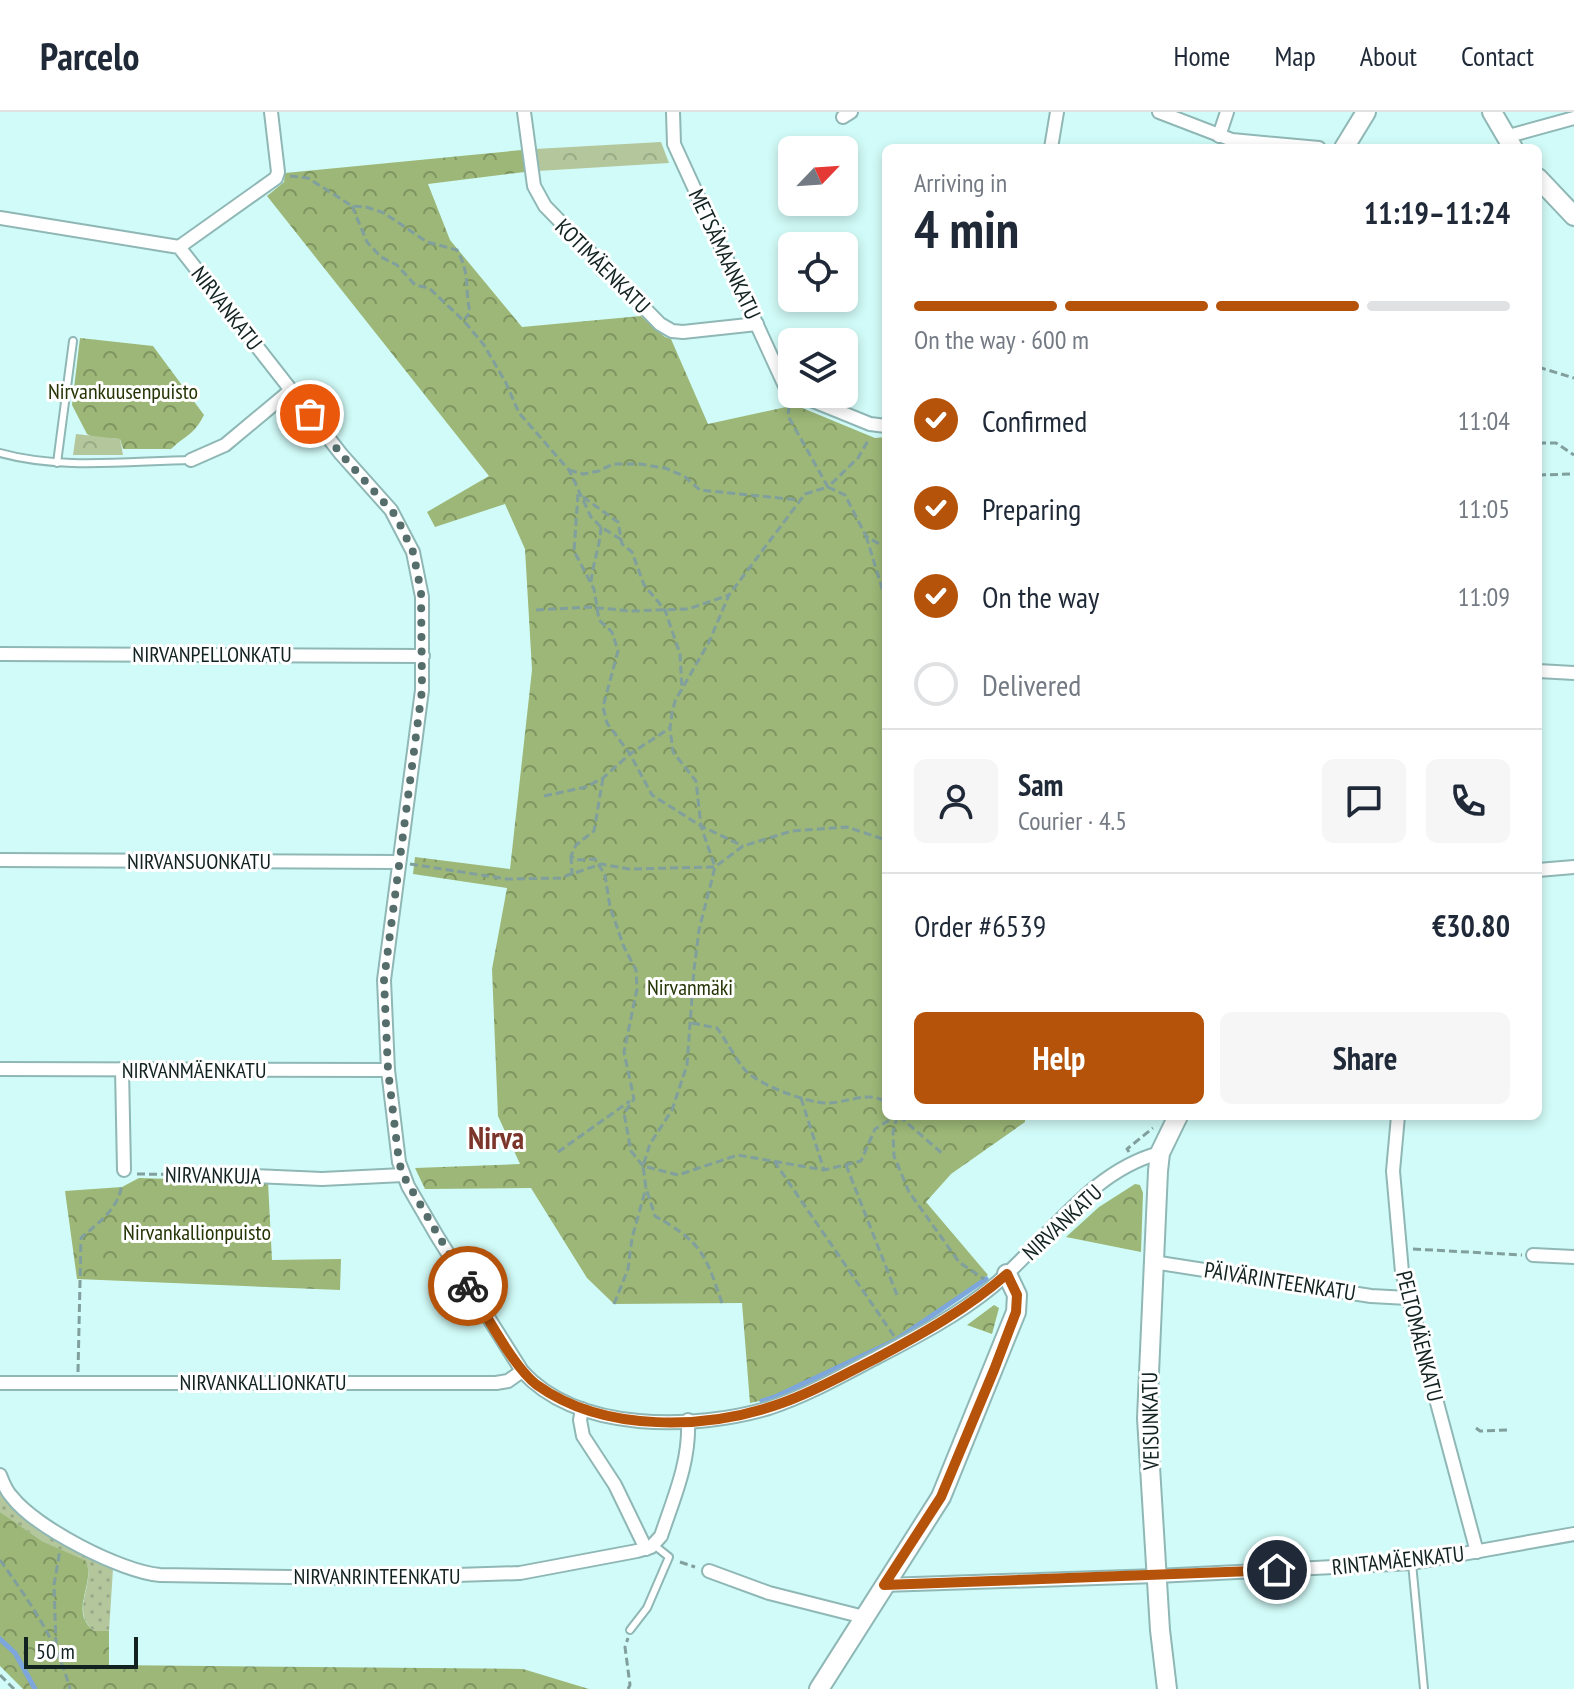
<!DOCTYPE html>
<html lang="en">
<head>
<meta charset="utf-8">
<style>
  body { margin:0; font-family:"PT Sans Narrow",sans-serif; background:#f6f6f7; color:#1f2937; height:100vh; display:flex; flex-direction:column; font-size:30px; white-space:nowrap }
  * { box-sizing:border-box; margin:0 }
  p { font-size:26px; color:#747a83 }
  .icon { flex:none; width:44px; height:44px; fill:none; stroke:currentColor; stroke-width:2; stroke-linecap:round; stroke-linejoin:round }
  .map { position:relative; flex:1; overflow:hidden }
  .side { position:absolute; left:882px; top:32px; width:660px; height:976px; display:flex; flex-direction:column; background:#fff; border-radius:12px; box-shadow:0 4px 12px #0003 }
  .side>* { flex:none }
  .needle { width:52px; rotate:65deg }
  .buttons { position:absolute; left:778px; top:24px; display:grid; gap:16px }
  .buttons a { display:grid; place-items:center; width:80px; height:80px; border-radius:12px; background:#fff; box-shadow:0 4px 12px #0003; font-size:40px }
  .scale { position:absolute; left:24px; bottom:20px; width:114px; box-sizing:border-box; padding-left:8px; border:4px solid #122221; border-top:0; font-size:22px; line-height:28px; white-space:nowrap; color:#122221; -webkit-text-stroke:6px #fff; paint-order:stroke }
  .pin { position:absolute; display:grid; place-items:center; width:68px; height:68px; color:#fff; margin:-34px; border:4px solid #fff; border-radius:50%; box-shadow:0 2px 8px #0007 }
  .courier { position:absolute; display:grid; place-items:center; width:80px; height:80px; margin:-40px; border:6px solid #b45309; border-radius:50%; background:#fff; color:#222; box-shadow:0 2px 10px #0007 }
  .summary em { font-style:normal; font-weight:700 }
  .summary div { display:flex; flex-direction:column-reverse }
  .summary { display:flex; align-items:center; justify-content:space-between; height:136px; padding:0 32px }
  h1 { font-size:52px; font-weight:700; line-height:60px }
  .bar { display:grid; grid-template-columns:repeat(4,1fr); gap:12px 8px; align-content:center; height:96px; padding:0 32px }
  .bar i { height:10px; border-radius:6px; background:#e0e1e3 }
  .bar .selected { background:#b45309 }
  .bar p { grid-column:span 4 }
  .line { display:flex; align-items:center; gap:20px; padding:0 32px; border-top:2px solid #e0e1e3 }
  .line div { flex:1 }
  .round { display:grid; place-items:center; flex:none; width:84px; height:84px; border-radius:12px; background:#f6f6f7 }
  ol { padding:0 32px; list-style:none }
  li { display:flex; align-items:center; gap:24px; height:88px }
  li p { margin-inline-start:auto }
  li .icon { padding:8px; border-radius:50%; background:#b45309; color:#fff; stroke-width:4 }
  li:last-child { color:#747a83 }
  li i { width:44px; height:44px; border:4px solid #e0e1e3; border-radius:50% }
  .button { display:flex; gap:16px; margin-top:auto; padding:16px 32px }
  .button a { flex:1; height:92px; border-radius:12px; background:#b45309; color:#fff; font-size:32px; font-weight:700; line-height:92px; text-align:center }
  .button a+a { background:#f6f6f7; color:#1f2937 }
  header { display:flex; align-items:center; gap:48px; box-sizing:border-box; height:112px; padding:0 40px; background:#fff; border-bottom:2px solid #e0e1e3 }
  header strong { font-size:38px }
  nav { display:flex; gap:44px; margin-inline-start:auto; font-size:28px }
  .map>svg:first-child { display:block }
  .grass { fill:url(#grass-dots) }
  .forest { fill:url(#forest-crowns) }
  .park { fill:url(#park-crowns) }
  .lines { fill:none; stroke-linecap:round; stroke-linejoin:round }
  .stream { stroke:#7da6dc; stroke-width:5 }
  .lane-casing { stroke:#8fb7b5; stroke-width:10 }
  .street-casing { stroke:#8fb7b5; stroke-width:16 }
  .secondary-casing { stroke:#8fb7b5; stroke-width:22 }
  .path { stroke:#809f9d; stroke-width:3; stroke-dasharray:8 4; stroke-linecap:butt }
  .lane { stroke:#fff; stroke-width:6 }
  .street { stroke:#fff; stroke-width:12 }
  .secondary { stroke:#fff; stroke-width:18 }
  .done { stroke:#556e6c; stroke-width:8; stroke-dasharray:0 14.4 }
  .route { stroke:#b45309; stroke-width:10 }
  .labels { text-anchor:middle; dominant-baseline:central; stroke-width:6; stroke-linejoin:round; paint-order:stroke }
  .street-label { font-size:22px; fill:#122221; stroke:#fff }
  .park-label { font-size:22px; fill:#253505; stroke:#fff }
  .district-label { font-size:30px; font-weight:bold; fill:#7b352a; stroke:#fff }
</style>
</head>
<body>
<header>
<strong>Parcelo</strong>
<nav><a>Home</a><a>Map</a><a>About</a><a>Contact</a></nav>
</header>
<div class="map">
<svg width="1574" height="1577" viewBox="0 0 1574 1577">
  <defs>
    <pattern id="grass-dots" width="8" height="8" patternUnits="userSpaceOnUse" patternTransform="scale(2)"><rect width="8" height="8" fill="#b3c69c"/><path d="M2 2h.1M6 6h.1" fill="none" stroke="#99aa86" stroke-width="1.8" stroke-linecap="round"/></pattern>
    <pattern id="forest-crowns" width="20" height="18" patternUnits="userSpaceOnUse" patternTransform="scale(2)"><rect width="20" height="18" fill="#9cb777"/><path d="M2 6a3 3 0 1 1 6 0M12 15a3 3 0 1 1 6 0" fill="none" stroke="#7e9461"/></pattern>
    <pattern id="park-crowns" width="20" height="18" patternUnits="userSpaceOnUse" patternTransform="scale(2)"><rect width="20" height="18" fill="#b3c69c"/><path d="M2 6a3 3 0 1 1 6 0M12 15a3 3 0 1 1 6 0" fill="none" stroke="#99aa86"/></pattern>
  </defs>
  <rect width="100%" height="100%" fill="#d1fbf8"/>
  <path class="grass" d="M0,1377L61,1428L113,1457L109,1519H94C69,1499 96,1472 86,1450L42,1429L5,1404L0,1400Z"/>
  <g class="forest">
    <path d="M522,38L525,60L428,72L450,128L522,215L641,204L665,225L671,227L708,312L795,293L875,326L886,325V1004H1025V1010L951,1062L926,1090L988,1163L908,1222L787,1283L750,1291L742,1191L614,1192L587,1166L531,1076L425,1077L415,1056L520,1052L498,1004L492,857L507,776L413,762L415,745L510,757L532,558L525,437L505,392L435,415L427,400L489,364L267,84L284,70L285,61Z"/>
    <path d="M80,226L153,234L204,303C193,324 187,322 171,337H123L120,327L92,325L87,322L72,293Z"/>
    <path d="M139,1066L268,1070L272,1148L341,1147L340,1178L77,1167L65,1079L122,1075Z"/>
    <path d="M1135,1072L1140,1073L1143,1081L1141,1140L1066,1125L1099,1095Z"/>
    <path d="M994,1193L999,1196L992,1222L967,1213Z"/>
    <path d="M0,1400L42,1429L86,1449C96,1472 68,1499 94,1519H109V1553L523,1557L589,1577H23L0,1554Z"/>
  </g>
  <g class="park">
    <path d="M661,30L669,51L538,59L535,37Z"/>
    <path d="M76,322L120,327L123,343H73Z"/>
  </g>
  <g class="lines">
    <g class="stream">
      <path d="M762,1289L775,1285L896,1228L986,1167"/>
      <path d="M0,1527L15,1541L35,1577"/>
    </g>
    <g class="lane-casing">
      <g id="lane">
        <path d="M0,341C61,358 128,349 191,348"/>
        <path d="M57,351L73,229"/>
        <path d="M1412,1451L1424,1577"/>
        <path d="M630,1518L647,1496L669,1445L654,1433"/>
      </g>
    </g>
    <g class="street-casing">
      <g id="street">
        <path d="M524,0L534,74L545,94L660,212L672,219L683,220L757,212"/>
        <path d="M673,0L674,32L784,272L792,280"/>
        <path d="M1159,0L1232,28L1319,36"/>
        <path d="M843,5L851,0"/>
        <path d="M1219,24L1227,0"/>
        <path d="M1505,25L1574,6"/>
        <path d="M1051,36L1057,0"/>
        <path d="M0,106L179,135L341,342L391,398L413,440L422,485V578L384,868L388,958L399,1050L408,1074L437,1124L522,1259C578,1321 695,1318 769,1296C803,1285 836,1267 868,1250C910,1228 954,1206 992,1175C1046,1131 1089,1059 1160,1041"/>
        <path d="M179,135L276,66L278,60L271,0"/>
        <path d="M796,282L870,312L886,314"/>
        <path d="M191,348L225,333L291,278"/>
        <path d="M0,542L423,544"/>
        <path d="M1538,559L1574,561"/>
        <path d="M0,748L399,750"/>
        <path d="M1538,758L1574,755"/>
        <path d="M0,957L388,958"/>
        <path d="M122,957L124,1058"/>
        <path d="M1398,1004L1393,1059L1402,1160L1477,1440"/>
        <path d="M233,1063L322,1067L403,1063"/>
        <path d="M1533,1143L1574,1145"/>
        <path d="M1153,1150L1371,1184L1408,1186"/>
        <path d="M0,1271H496L508,1269L522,1259"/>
        <path d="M582,1297L580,1308L583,1324L615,1373L646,1437"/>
        <path d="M0,1363C3,1371 6,1379 12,1385C36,1416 122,1460 160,1463L364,1466L520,1461L637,1439L651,1435L661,1424C674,1385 690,1350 688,1308"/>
        <path d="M709,1459L769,1481L864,1505"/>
        <path d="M884,1473L1157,1464L1412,1451L1574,1422"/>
      </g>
    </g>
    <g class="secondary-casing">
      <g id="secondary">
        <path d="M1492,0L1513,36"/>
        <path d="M1344,36L1366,0"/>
        <path d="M1538,66L1574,104"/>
        <path d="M819,1577L941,1385L1016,1200L1017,1183L1007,1162"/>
        <path d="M1167,1577L1160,1518L1147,1306L1158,1059L1160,1041L1178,1004"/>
      </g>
    </g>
    <g class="path">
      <path d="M290,64L308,66L352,94L366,95L384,101L427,130L457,138C471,163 464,175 470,200L465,207"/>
      <path d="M352,94L367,130L381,145L397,153L415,173L429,176L464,209L484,233L506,271L519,301L569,358L591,405L601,415L622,428"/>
      <path d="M1538,255L1574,266"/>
      <path d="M789,294L788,304L828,375L858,346L869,327"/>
      <path d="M1538,331H1556L1574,343"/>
      <path d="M569,358L583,362L599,359L613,352H640L665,356L684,364L700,378L799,388"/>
      <path d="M1538,363L1574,362"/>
      <path d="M578,382L574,439L594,477L599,508L612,520L618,539L603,595L607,611L630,642L652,683L701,714L743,734"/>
      <path d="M583,385L618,410L622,432L632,440L644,473L665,498L680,542L682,578"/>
      <path d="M866,424L886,489"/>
      <path d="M591,470C593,450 600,435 601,415"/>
      <path d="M536,498L589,495L630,499L688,497L729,483"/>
      <path d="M603,666L594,719L576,733L571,744L577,748L595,747L605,763L610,795L624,835L636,858L637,877L624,940L634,987L624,1001L631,1039L643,1054L678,1063L738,1043L824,1058L861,1049L875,1017L896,1004"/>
      <path d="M544,684L586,675L603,666L630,642L670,616"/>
      <path d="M571,744L572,762"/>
      <path d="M410,752L507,767L560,766L601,752L629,757L715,755L743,734L792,719L847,715L886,728"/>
      <path d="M886,888V910"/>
      <path d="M692,911L717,916C726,928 736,948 745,958C759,973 805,990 826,991C844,992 871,977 886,991"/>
      <path d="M801,986L824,1058"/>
      <path d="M897,1004L893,1021L894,1044L909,1080L959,1150L984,1167"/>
      <path d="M899,1004L943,1042"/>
      <path d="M558,1040L630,989"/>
      <path d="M1129,1040L1127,1037L1153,1016"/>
      <path d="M774,1049L894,1224"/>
      <path d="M846,1053L897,1183"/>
      <path d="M137,1062L221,1063"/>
      <path d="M1413,1137L1522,1143"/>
      <path d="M722,1191C705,1141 702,1131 655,1104L646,1076L643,1054L650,1032L672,998L687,953L694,858L699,818L715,755L701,714L696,669L673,640L670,616L672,601L675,589L709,530L729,483L805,382L828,375L845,383L866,424L886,436"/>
      <path d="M614,1192L628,1157L632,1126L646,1076"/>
      <path d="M78,1260L81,1126C100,1109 118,1098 122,1072"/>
      <path d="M1476,1316L1480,1319L1509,1318"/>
      <path d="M0,1448C29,1489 57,1528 70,1577"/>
      <path d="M680,1450L695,1455"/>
      <path d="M56,1533L54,1473L60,1438"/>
      <path d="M0,1563L14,1577"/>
      <path d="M628,1577L630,1573L625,1535L628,1526"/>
    </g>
    <use href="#lane" class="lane"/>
    <use href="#street" class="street"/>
    <use href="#secondary" class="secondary"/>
  </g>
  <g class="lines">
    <path class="done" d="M310,302L341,342L396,404L413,440L421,479L422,578L384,868L388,958L399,1050L403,1063L468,1174"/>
    <path class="route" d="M468,1174C485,1200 513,1255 537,1273C604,1321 707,1318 782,1291C814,1280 845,1262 875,1247C922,1222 967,1197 1007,1162L1017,1183L1016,1200L994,1258L941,1385L884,1473L1277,1458"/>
  </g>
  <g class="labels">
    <g class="street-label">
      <text transform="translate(725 142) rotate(65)">METSÄMAANKATU</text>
      <text transform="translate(603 154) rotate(45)">KOTIMÄENKATU</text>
      <text transform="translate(227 196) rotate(52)">NIRVANKATU</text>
      <text x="212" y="542">NIRVANPELLONKATU</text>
      <text x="199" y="749">NIRVANSUONKATU</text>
      <text x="194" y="958">NIRVANMÄENKATU</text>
      <text transform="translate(213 1063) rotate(1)">NIRVANKUJA</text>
      <text transform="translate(1062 1110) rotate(-43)">NIRVANKATU</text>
      <text transform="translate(1280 1169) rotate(9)">PÄIVÄRINTEENKATU</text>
      <text transform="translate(1420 1224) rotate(76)">PELTOMÄENKATU</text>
      <text x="263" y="1270">NIRVANKALLIONKATU</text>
      <text transform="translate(1150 1309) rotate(-91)">VEISUNKATU</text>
      <text transform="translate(1398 1448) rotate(-6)">RINTAMÄENKATU</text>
      <text x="377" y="1464">NIRVANRINTEENKATU</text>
    </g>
    <g class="park-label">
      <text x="123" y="279">Nirvankuusenpuisto</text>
      <text x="690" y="875">Nirvanmäki</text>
      <text x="197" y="1120">Nirvankallionpuisto</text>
    </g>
    <g class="district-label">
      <text x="496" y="1025">Nirva</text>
    </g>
  </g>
</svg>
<div class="buttons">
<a><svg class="needle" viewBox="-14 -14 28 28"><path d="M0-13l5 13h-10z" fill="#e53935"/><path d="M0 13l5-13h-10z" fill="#747a83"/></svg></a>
<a><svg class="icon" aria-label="locate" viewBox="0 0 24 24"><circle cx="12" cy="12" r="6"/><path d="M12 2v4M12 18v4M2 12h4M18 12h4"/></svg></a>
<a><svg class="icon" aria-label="layers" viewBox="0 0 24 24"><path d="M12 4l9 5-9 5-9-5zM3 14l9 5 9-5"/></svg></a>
</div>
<div class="scale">50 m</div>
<div class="pin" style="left:310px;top:302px;background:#ea580c"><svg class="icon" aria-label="bag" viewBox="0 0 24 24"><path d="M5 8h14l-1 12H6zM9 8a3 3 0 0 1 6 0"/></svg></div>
<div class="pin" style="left:1277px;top:1458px;background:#1f2937"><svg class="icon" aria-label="home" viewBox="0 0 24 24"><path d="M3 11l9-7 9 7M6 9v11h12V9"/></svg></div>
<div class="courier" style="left:468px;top:1174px"><svg class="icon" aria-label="bike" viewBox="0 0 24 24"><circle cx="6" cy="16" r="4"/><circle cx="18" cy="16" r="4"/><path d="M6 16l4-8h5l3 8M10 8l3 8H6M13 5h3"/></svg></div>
<section class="side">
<div class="summary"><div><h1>4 min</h1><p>Arriving in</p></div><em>11:19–11:24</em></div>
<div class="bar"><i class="selected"></i><i class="selected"></i><i class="selected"></i><i></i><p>On the way · 600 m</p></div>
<ol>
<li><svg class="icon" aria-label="check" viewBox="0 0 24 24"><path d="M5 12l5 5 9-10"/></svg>Confirmed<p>11:04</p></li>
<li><svg class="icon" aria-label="check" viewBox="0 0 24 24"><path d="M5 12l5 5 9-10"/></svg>Preparing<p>11:05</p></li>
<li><svg class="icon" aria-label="check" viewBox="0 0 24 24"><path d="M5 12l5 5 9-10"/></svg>On the way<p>11:09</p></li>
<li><i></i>Delivered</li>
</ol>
<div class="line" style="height:144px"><a class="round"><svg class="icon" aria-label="person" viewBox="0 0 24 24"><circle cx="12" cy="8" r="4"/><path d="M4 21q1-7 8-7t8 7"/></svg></a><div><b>Sam</b><p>Courier · 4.5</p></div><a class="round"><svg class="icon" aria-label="chat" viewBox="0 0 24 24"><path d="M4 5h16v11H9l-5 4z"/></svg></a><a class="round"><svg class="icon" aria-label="phone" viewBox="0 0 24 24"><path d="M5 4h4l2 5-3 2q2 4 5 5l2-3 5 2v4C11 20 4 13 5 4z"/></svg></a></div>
<div class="line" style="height:104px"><div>Order #6539</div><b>€30.80</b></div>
<div class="button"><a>Help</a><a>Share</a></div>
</section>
</div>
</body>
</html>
